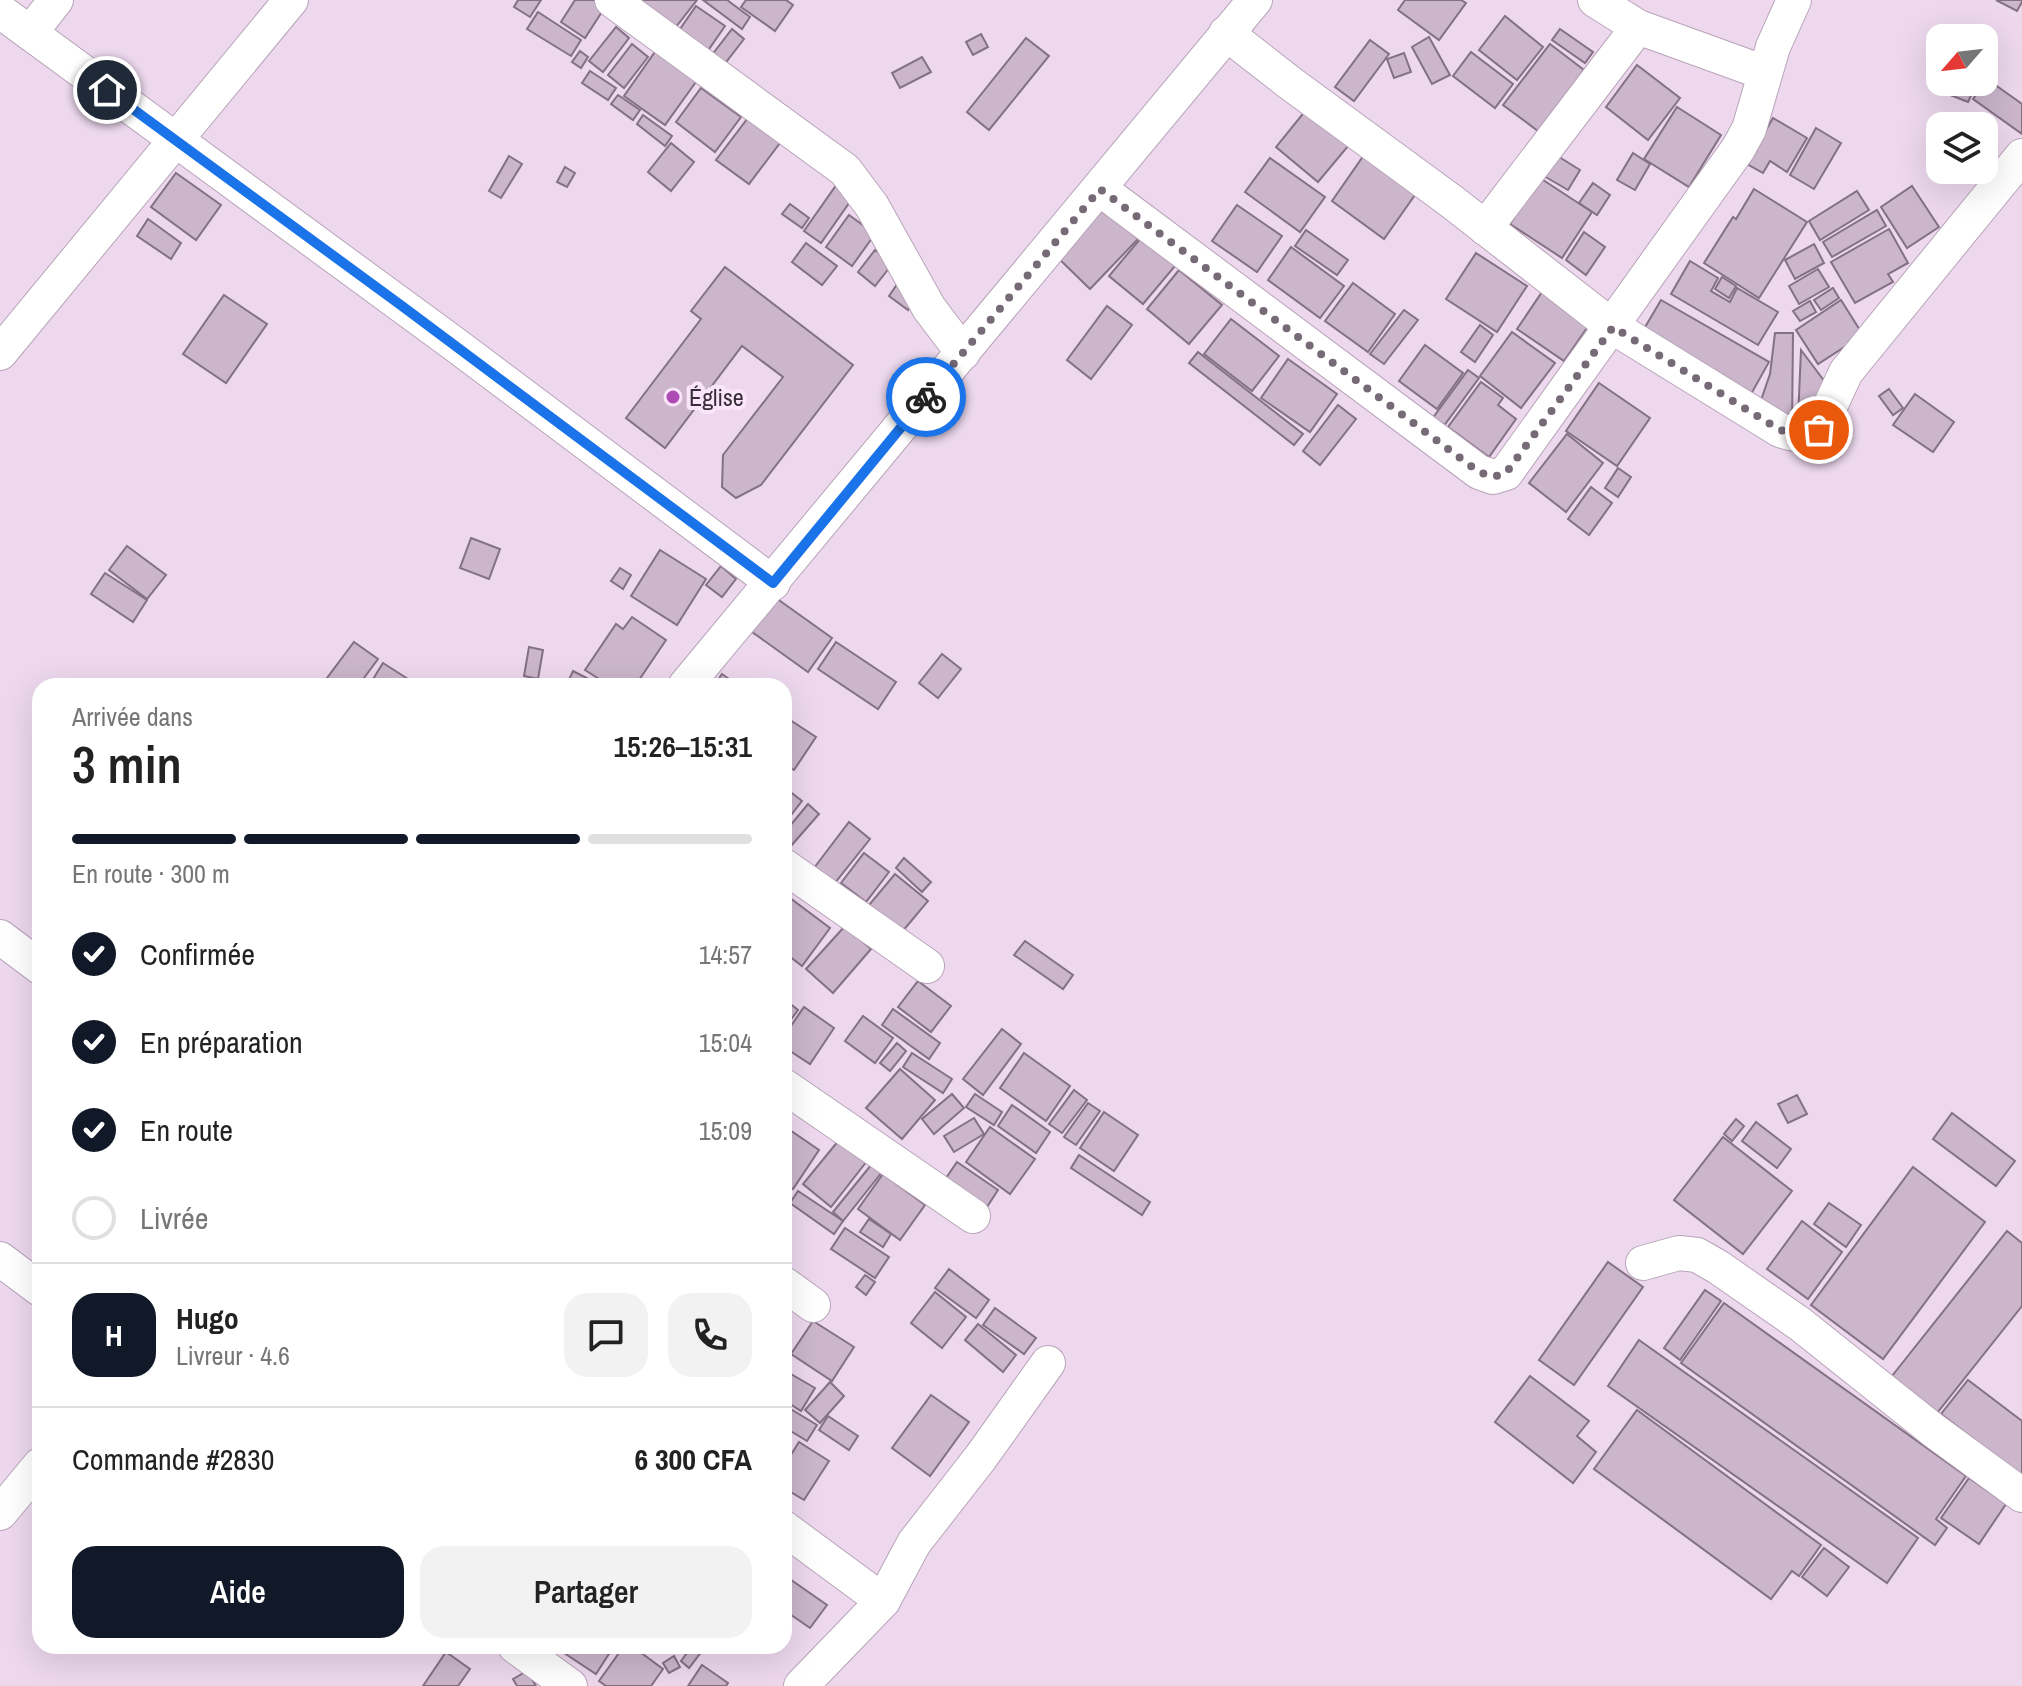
<!DOCTYPE html>
<html lang="fr">
<head>
<meta charset="utf-8">
<style>
  body { margin:0; font-family:"Archivo Narrow",sans-serif; background:#f2f2f2; color:#222; height:100vh; display:flex; flex-direction:column; font-size:30px; white-space:nowrap }
  * { box-sizing:border-box; margin:0 }
  p { font-size:26px; color:#767676 }
  .icon { flex:none; width:44px; height:44px; fill:none; stroke:currentColor; stroke-width:2; stroke-linecap:round; stroke-linejoin:round }
  .map { position:relative; flex:1; overflow:hidden }
  .drawer { position:absolute; left:32px; top:678px; width:760px; height:976px; display:flex; flex-direction:column; background:#fff; border-radius:24px; box-shadow:0 8px 32px #0002 }
  .drawer>* { flex:none }
  .needle { width:52px; rotate:242deg }
  .buttons { position:absolute; left:1926px; top:24px; display:grid; gap:16px }
  .buttons a { display:grid; place-items:center; width:72px; height:72px; border-radius:16px; background:#fff; box-shadow:0 8px 32px #0002; font-size:40px }
  .pin { position:absolute; display:grid; place-items:center; width:68px; height:68px; color:#fff; margin:-34px; border:4px solid #fff; border-radius:50%; box-shadow:0 2px 8px #0007 }
  .courier { position:absolute; display:grid; place-items:center; width:80px; height:80px; margin:-40px; border:6px solid #1a73e8; border-radius:50%; background:#fff; color:#222; box-shadow:0 2px 10px #0007 }
  .overview em { font-style:normal; font-weight:600 }
  .overview div { display:flex; flex-direction:column-reverse }
  .overview { display:flex; align-items:center; justify-content:space-between; height:136px; padding:0 40px }
  h1 { font-size:52px; font-weight:600; line-height:60px }
  .bar { display:grid; grid-template-columns:repeat(4,1fr); gap:12px 8px; align-content:center; height:96px; padding:0 40px }
  .bar i { height:10px; border-radius:6px; background:#e0e0e0 }
  .bar .selected { background:#111827 }
  .bar p { grid-column:span 4 }
  .line { display:flex; align-items:center; gap:20px; padding:0 40px; border-top:2px solid #e0e0e0 }
  .line div { flex:1 }
  .round { display:grid; place-items:center; flex:none; width:84px; height:84px; border-radius:24px; background:#f2f2f2 }
  ol { padding:0 40px; list-style:none }
  li { display:flex; align-items:center; gap:24px; height:88px }
  li p { margin-inline-start:auto }
  li .icon { padding:8px; border-radius:50%; background:#111827; color:#fff; stroke-width:4 }
  li:last-child { color:#767676 }
  li i { width:44px; height:44px; border:4px solid #e0e0e0; border-radius:50% }
  .cta { display:flex; gap:16px; margin-top:auto; padding:16px 40px }
  .cta a { flex:1; height:92px; border-radius:24px; background:#111827; color:#fff; font-size:32px; font-weight:600; line-height:92px; text-align:center }
  .cta a+a { background:#f2f2f2; color:#222 }
  .map>svg:first-child { display:block }
  .building { fill:#cbb6cc; stroke:#847184; stroke-width:2 }
  .lines { fill:none; stroke-linecap:round; stroke-linejoin:round }
  .minor-casing { stroke:#b8a4b9; stroke-width:36 }
  .minor { stroke:#fff; stroke-width:34 }
  .done { stroke:#766a76; stroke-width:8; stroke-dasharray:0 14.4 }
  .route { stroke:#1a73e8; stroke-width:10 }
  .poi-dot { fill:#ac4bb3; stroke:#fbe5fb; stroke-width:3 }
  .labels { text-anchor:middle; dominant-baseline:central; stroke-width:8; stroke-linejoin:round; paint-order:stroke }
  .poi-label { font-size:24px; fill:#362e36; stroke:#fbe5fb; text-anchor:start }
</style>
</head>
<body>
<div class="map">
<svg width="2022" height="1686" viewBox="0 0 2022 1686">
  <rect width="100%" height="100%" fill="#edd8ee"/>
  <g class="building">
    <path d="M518,0H541L530,17L514,7Z"/>
    <path d="M575,0H594L605,7L585,38L561,22Z"/>
    <path d="M639,0H697L675,28Z"/>
    <path d="M703,0H727L750,17L742,29Z"/>
    <path d="M746,0H786L793,5L775,31L741,7Z"/>
    <path d="M1405,0H1461L1466,3L1439,40L1398,10Z"/>
    <path d="M1996,0H2022V2L2017,11Z"/>
    <path d="M696,6L725,26L707,52L678,32Z"/>
    <path d="M538,12L581,40L571,56L527,29Z"/>
    <path d="M1505,16L1543,47L1517,80L1479,50Z"/>
    <path d="M616,27L629,38L603,72L589,61Z"/>
    <path d="M732,29L744,39L720,70L708,60Z"/>
    <path d="M1560,29L1593,52L1585,63L1552,40Z"/>
    <path d="M981,34L988,47L973,55L966,42Z"/>
    <path d="M1429,37L1450,75L1432,84L1412,47Z"/>
    <path d="M1026,38L1049,56L989,130L967,112Z"/>
    <path d="M1370,40L1389,54L1354,101L1335,87Z"/>
    <path d="M632,44L648,57L624,88L608,75Z"/>
    <path d="M1550,44L1584,70L1538,131L1503,105Z"/>
    <path d="M657,49L698,79L665,125L624,96Z"/>
    <path d="M580,51L588,57L581,68L572,62Z"/>
    <path d="M1471,52L1513,84L1495,108L1453,76Z"/>
    <path d="M1404,53L1411,72L1394,78L1387,59Z"/>
    <path d="M922,57L931,72L900,88L892,73Z"/>
    <path d="M1637,65L1680,98L1648,140L1606,107Z"/>
    <path d="M590,71L616,88L608,100L582,83Z"/>
    <path d="M1987,79L2022,104V134L1973,99Z"/>
    <path d="M1956,82L1974,89L1968,102L1950,95Z"/>
    <path d="M701,88L741,117L715,152L676,122Z"/>
    <path d="M618,95L640,110L633,120L611,104Z"/>
    <path d="M1677,107L1721,135L1689,187L1644,159Z"/>
    <path d="M1306,110L1349,145L1318,182L1276,147Z"/>
    <path d="M751,114L783,139L749,184L716,160Z"/>
    <path d="M643,115L672,136L665,146L637,124Z"/>
    <path d="M1773,118L1807,138L1787,172L1770,161L1763,173L1747,164Z"/>
    <path d="M1816,128L1841,143L1814,189L1790,175Z"/>
    <path d="M671,143L694,162L671,191L648,172Z"/>
    <path d="M1633,153L1650,164L1635,190L1617,180Z"/>
    <path d="M1364,155L1417,192L1384,239L1332,201Z"/>
    <path d="M1556,155L1580,170L1568,190L1544,176Z"/>
    <path d="M509,156L522,164L501,198L489,191Z"/>
    <path d="M1270,158L1325,197L1300,232L1245,192Z"/>
    <path d="M565,167L575,173L567,187L557,182Z"/>
    <path d="M176,173L221,205L196,240L151,207Z"/>
    <path d="M1540,178L1592,212L1562,258L1510,224Z"/>
    <path d="M1593,183L1610,195L1597,215L1579,203Z"/>
    <path d="M837,184L854,196L821,243L804,231Z"/>
    <path d="M1912,186L1939,227L1907,248L1881,207Z"/>
    <path d="M1754,189L1807,222L1759,298L1704,263L1733,217L1736,219Z"/>
    <path d="M1857,191L1869,210L1820,240L1809,221Z"/>
    <path d="M1099,201L1138,239L1090,289L1051,251Z"/>
    <path d="M790,204L809,218L802,228L782,214Z"/>
    <path d="M1237,205L1282,236L1257,272L1212,241Z"/>
    <path d="M1877,210L1886,226L1832,257L1823,242Z"/>
    <path d="M849,215L875,234L852,266L826,247Z"/>
    <path d="M148,219L181,243L171,259L137,236Z"/>
    <path d="M1889,229L1908,263L1888,274L1893,282L1855,303L1831,262Z"/>
    <path d="M1306,230L1348,260L1337,275L1295,246Z"/>
    <path d="M1584,232L1605,247L1586,275L1566,260Z"/>
    <path d="M1141,238L1175,266L1143,304L1109,276Z"/>
    <path d="M806,243L837,266L822,285L792,262Z"/>
    <path d="M1814,244L1824,263L1795,279L1785,260Z"/>
    <path d="M1291,247L1344,286L1320,318L1268,280Z"/>
    <path d="M875,250L893,263L875,286L858,272Z"/>
    <path d="M1476,253L1527,286L1497,332L1446,299Z"/>
    <path d="M1690,261L1718,278L1711,291L1730,302L1737,288L1778,312L1758,345L1671,294Z"/>
    <path d="M725,267L853,365L761,485L736,498L722,487L723,455L783,377L742,346L665,448L626,418L701,319L691,311Z"/>
    <path d="M1818,269L1829,287L1799,304L1789,286Z"/>
    <path d="M1179,270L1222,305L1189,344L1147,309Z"/>
    <path d="M1722,277L1736,286L1729,298L1715,289Z"/>
    <path d="M898,283L917,297L908,310L889,296Z"/>
    <path d="M1353,283L1395,314L1368,352L1325,321Z"/>
    <path d="M1833,288L1839,298L1821,310L1814,300Z"/>
    <path d="M1542,292L1589,325L1564,361L1517,329Z"/>
    <path d="M224,295L267,324L226,383L183,354Z"/>
    <path d="M1661,300L1769,362L1750,396L1641,334Z"/>
    <path d="M1841,300L1863,335L1818,364L1796,330Z"/>
    <path d="M1810,301L1816,312L1800,321L1793,311Z"/>
    <path d="M1107,306L1132,325L1091,379L1067,360Z"/>
    <path d="M1404,310L1418,320L1384,364L1370,354Z"/>
    <path d="M1231,319L1279,356L1252,391L1204,354Z"/>
    <path d="M1480,325L1493,335L1475,362L1461,352Z"/>
    <path d="M1512,332L1555,363L1521,408L1480,376Z"/>
    <path d="M1775,333H1793L1792,427L1758,409L1770,374Z"/>
    <path d="M1425,345L1463,373L1437,409L1399,381Z"/>
    <path d="M1801,350L1825,382L1820,420L1798,419Z"/>
    <path d="M1198,352L1303,434L1294,445L1189,363Z"/>
    <path d="M1288,359L1337,394L1310,432L1261,398Z"/>
    <path d="M1468,370L1479,378L1443,427L1432,419Z"/>
    <path d="M1481,382L1503,398L1498,405L1516,419L1489,457L1448,427Z"/>
    <path d="M1599,383L1650,418L1617,466L1566,431Z"/>
    <path d="M1889,389L1903,408L1893,415L1879,396Z"/>
    <path d="M1915,394L1954,422L1933,452L1893,425Z"/>
    <path d="M1338,405L1356,419L1320,465L1303,451Z"/>
    <path d="M1567,434L1603,463L1566,512L1529,483Z"/>
    <path d="M1618,468L1631,477L1618,497L1605,488Z"/>
    <path d="M1591,487L1612,503L1589,535L1568,519Z"/>
    <path d="M471,538L500,549L489,579L460,568Z"/>
    <path d="M127,546L166,575L147,599L109,570Z"/>
    <path d="M660,550L706,579L677,625L631,596Z"/>
    <path d="M721,566L736,579L722,597L706,585Z"/>
    <path d="M620,568L631,575L623,589L611,581Z"/>
    <path d="M105,573L147,600L133,622L91,594Z"/>
    <path d="M776,598L832,638L808,672L752,632Z"/>
    <path d="M632,617L666,640L635,686H610L585,670L616,624L623,629Z"/>
    <path d="M354,642L378,659L358,686H321Z"/>
    <path d="M836,642L896,682L878,709L818,669Z"/>
    <path d="M529,647L543,650L538,679L524,676Z"/>
    <path d="M942,654L961,669L938,698L919,683Z"/>
    <path d="M383,663L419,686L370,684Z"/>
    <path d="M573,671L602,686H566Z"/>
    <path d="M722,674L739,686H714Z"/>
    <path d="M784,716L816,737L794,770L784,764Z"/>
    <path d="M784,787L802,801L784,824Z"/>
    <path d="M808,804L819,814L790,847L784,842V833Z"/>
    <path d="M849,822L870,839L834,884L814,868Z"/>
    <path d="M864,853L889,872L866,902L841,883Z"/>
    <path d="M904,858L931,882L922,892L896,868Z"/>
    <path d="M895,874L928,901L902,932L869,905Z"/>
    <path d="M786,895L830,928L802,966L784,952V899Z"/>
    <path d="M845,926L871,949L833,993L806,969Z"/>
    <path d="M1025,941L1073,975L1063,989L1014,955Z"/>
    <path d="M918,981L951,1006L931,1032L898,1007Z"/>
    <path d="M784,999L798,1010L784,1029Z"/>
    <path d="M804,1007L834,1028L810,1064L784,1047V1036Z"/>
    <path d="M893,1009L940,1043L929,1059L882,1025Z"/>
    <path d="M863,1016L893,1038L875,1063L845,1041Z"/>
    <path d="M1002,1029L1021,1044L983,1095L963,1079Z"/>
    <path d="M897,1043L906,1051L890,1071L880,1063Z"/>
    <path d="M912,1053L952,1079L943,1093L903,1067Z"/>
    <path d="M1024,1053L1070,1086L1046,1121L1000,1088Z"/>
    <path d="M900,1069L935,1100L902,1139L866,1108Z"/>
    <path d="M1074,1090L1087,1100L1062,1133L1049,1124Z"/>
    <path d="M952,1094L964,1108L934,1134L922,1119Z"/>
    <path d="M975,1094L1002,1112L994,1125L966,1107Z"/>
    <path d="M1797,1095L1807,1114L1788,1123L1778,1104Z"/>
    <path d="M1088,1103L1100,1111L1076,1145L1064,1137Z"/>
    <path d="M1012,1105L1050,1132L1036,1153L998,1126Z"/>
    <path d="M1104,1112L1138,1135L1114,1171L1080,1148Z"/>
    <path d="M1952,1113L2015,1161L1996,1186L1933,1139Z"/>
    <path d="M974,1118L984,1134L954,1152L944,1136Z"/>
    <path d="M1736,1119L1744,1126L1732,1141L1724,1134Z"/>
    <path d="M1756,1122L1791,1149L1777,1168L1742,1141Z"/>
    <path d="M784,1126L819,1150L793,1189L784,1183Z"/>
    <path d="M990,1127L1035,1159L1010,1194L966,1162Z"/>
    <path d="M1723,1137L1792,1191L1743,1254L1674,1200Z"/>
    <path d="M839,1140L867,1161L831,1207L803,1184Z"/>
    <path d="M1079,1155L1150,1202L1142,1215L1071,1168Z"/>
    <path d="M876,1159L886,1167L843,1221L833,1212Z"/>
    <path d="M957,1162L998,1190L985,1210L944,1181Z"/>
    <path d="M1913,1167L1985,1222L1883,1359L1811,1305Z"/>
    <path d="M883,1174L925,1205L900,1240L858,1209Z"/>
    <path d="M798,1191L843,1221L834,1234L790,1203Z"/>
    <path d="M1829,1203L1861,1225L1846,1247L1814,1224Z"/>
    <path d="M869,1219L891,1234L883,1247L860,1232Z"/>
    <path d="M1802,1221L1842,1252L1808,1299L1767,1269Z"/>
    <path d="M845,1228L889,1257L875,1278L831,1249Z"/>
    <path d="M2007,1231L2022,1243V1306L1937,1413L1892,1376Z"/>
    <path d="M1608,1262L1643,1287L1574,1385L1539,1360Z"/>
    <path d="M949,1269L989,1300L976,1318L935,1288Z"/>
    <path d="M865,1275L875,1282L866,1295L856,1287Z"/>
    <path d="M1705,1290L1721,1301L1680,1360L1664,1348Z"/>
    <path d="M935,1292L966,1317L942,1348L911,1323Z"/>
    <path d="M1724,1303L1966,1476L1936,1519L1947,1528L1935,1545L1681,1363Z"/>
    <path d="M995,1308L1036,1338L1024,1354L983,1325Z"/>
    <path d="M813,1321L854,1347L832,1381L791,1354Z"/>
    <path d="M978,1324L1016,1355L1003,1372L965,1340Z"/>
    <path d="M1639,1340L1918,1538L1887,1583L1608,1386Z"/>
    <path d="M784,1370L815,1388L801,1411L784,1400Z"/>
    <path d="M1530,1376L1589,1421L1577,1436L1596,1452L1573,1483L1495,1422Z"/>
    <path d="M1968,1380L2022,1421V1476L1941,1414Z"/>
    <path d="M830,1382L844,1396L820,1423L805,1410Z"/>
    <path d="M931,1395L969,1422L930,1476L892,1448Z"/>
    <path d="M784,1405L817,1425L807,1441L784,1427Z"/>
    <path d="M1637,1410L1821,1545L1799,1576L1792,1571L1771,1599L1594,1469Z"/>
    <path d="M828,1416L858,1436L849,1450L819,1430Z"/>
    <path d="M799,1442L829,1461L804,1500L784,1488V1466Z"/>
    <path d="M1969,1478L2006,1504L1979,1544L1941,1518Z"/>
    <path d="M1824,1548L1849,1567L1827,1596L1802,1577Z"/>
    <path d="M784,1575L827,1605L810,1628L784,1610Z"/>
    <path d="M568,1646H614L596,1674L564,1653Z"/>
    <path d="M624,1646H632L663,1669L651,1686H606L599,1681Z"/>
    <path d="M692,1646L702,1651L689,1668L681,1661Z"/>
    <path d="M446,1652L470,1669L458,1686H423Z"/>
    <path d="M674,1656L680,1667L669,1673L663,1663Z"/>
    <path d="M702,1665L728,1683L726,1686H688Z"/>
    <path d="M527,1671L536,1686H517L513,1679Z"/>
  </g>
  <g class="lines">
    <g class="minor-casing">
      <g id="minor">
        <path d="M612,0L845,170L872,206L929,308L963,353"/>
        <path d="M1595,0L1638,27L1765,73"/>
        <path d="M0,11L453,343L773,583"/>
        <path d="M30,33L56,0"/>
        <path d="M1226,33L1290,83L1451,201L1613,327L1780,430C1794,435 1806,437 1819,430L1846,372L2022,156"/>
        <path d="M1100,189L1479,472L1493,477L1506,473L1738,149L1749,129L1773,47L1794,0"/>
        <path d="M1485,228L1638,27"/>
        <path d="M0,353L291,0"/>
        <path d="M685,686L1255,0"/>
        <path d="M784,866L927,966"/>
        <path d="M0,937L40,967"/>
        <path d="M784,1086L973,1216"/>
        <path d="M0,1259L40,1289"/>
        <path d="M1643,1263L1679,1253L1697,1255L1718,1267L1800,1324L1933,1430L2022,1495"/>
        <path d="M784,1284L813,1305"/>
        <path d="M0,1513L40,1465"/>
        <path d="M784,1528L883,1601"/>
        <path d="M515,1646L570,1686"/>
        <path d="M801,1686L883,1601L914,1543L981,1457L1048,1363"/>
      </g>
    </g>
    <use href="#minor" class="minor"/>
  </g>
  <g class="lines">
    <path class="done" d="M926,397L1100,189L1479,472L1493,477L1506,473L1613,327L1780,430L1804,435L1819,430"/>
    <path class="route" d="M107,90L402,306L773,583L926,397"/>
  </g>
  <circle class="poi-dot" cx="673" cy="397" r="8"/>
  <g class="labels">
    <g class="poi-label">
      <text x="689" y="397">Église</text>
    </g>
  </g>
</svg>
<div class="buttons">
<a><svg class="needle" viewBox="-14 -14 28 28"><path d="M0-13l5 13h-10z" fill="#e53935"/><path d="M0 13l5-13h-10z" fill="#767676"/></svg></a>
<a><svg class="icon" aria-label="layers" viewBox="0 0 24 24"><path d="M12 4l9 5-9 5-9-5zM3 14l9 5 9-5"/></svg></a>
</div>
<div class="pin" style="left:1819px;top:430px;background:#ea580c"><svg class="icon" aria-label="bag" viewBox="0 0 24 24"><path d="M5 8h14l-1 12H6zM9 8a3 3 0 0 1 6 0"/></svg></div>
<div class="pin" style="left:107px;top:90px;background:#1f2937"><svg class="icon" aria-label="home" viewBox="0 0 24 24"><path d="M3 11l9-7 9 7M6 9v11h12V9"/></svg></div>
<div class="courier" style="left:926px;top:397px"><svg class="icon" aria-label="bike" viewBox="0 0 24 24"><circle cx="6" cy="16" r="4"/><circle cx="18" cy="16" r="4"/><path d="M6 16l4-8h5l3 8M10 8l3 8H6M13 5h3"/></svg></div>
<section class="drawer">
<div class="overview"><div><h1>3 min</h1><p>Arrivée dans</p></div><em>15:26–15:31</em></div>
<div class="bar"><i class="selected"></i><i class="selected"></i><i class="selected"></i><i></i><p>En route · 300 m</p></div>
<ol>
<li><svg class="icon" aria-label="check" viewBox="0 0 24 24"><path d="M5 12l5 5 9-10"/></svg>Confirmée<p>14:57</p></li>
<li><svg class="icon" aria-label="check" viewBox="0 0 24 24"><path d="M5 12l5 5 9-10"/></svg>En préparation<p>15:04</p></li>
<li><svg class="icon" aria-label="check" viewBox="0 0 24 24"><path d="M5 12l5 5 9-10"/></svg>En route<p>15:09</p></li>
<li><i></i>Livrée</li>
</ol>
<div class="line" style="height:144px"><b class="round" style="background:#111827;color:#fff">H</b><div><b>Hugo</b><p>Livreur · 4.6</p></div><a class="round"><svg class="icon" aria-label="chat" viewBox="0 0 24 24"><path d="M4 5h16v11H9l-5 4z"/></svg></a><a class="round"><svg class="icon" aria-label="phone" viewBox="0 0 24 24"><path d="M5 4h4l2 5-3 2q2 4 5 5l2-3 5 2v4C11 20 4 13 5 4z"/></svg></a></div>
<div class="line" style="height:104px"><div>Commande #2830</div><b>6 300 CFA</b></div>
<div class="cta"><a>Aide</a><a>Partager</a></div>
</section>
</div>
</body>
</html>
